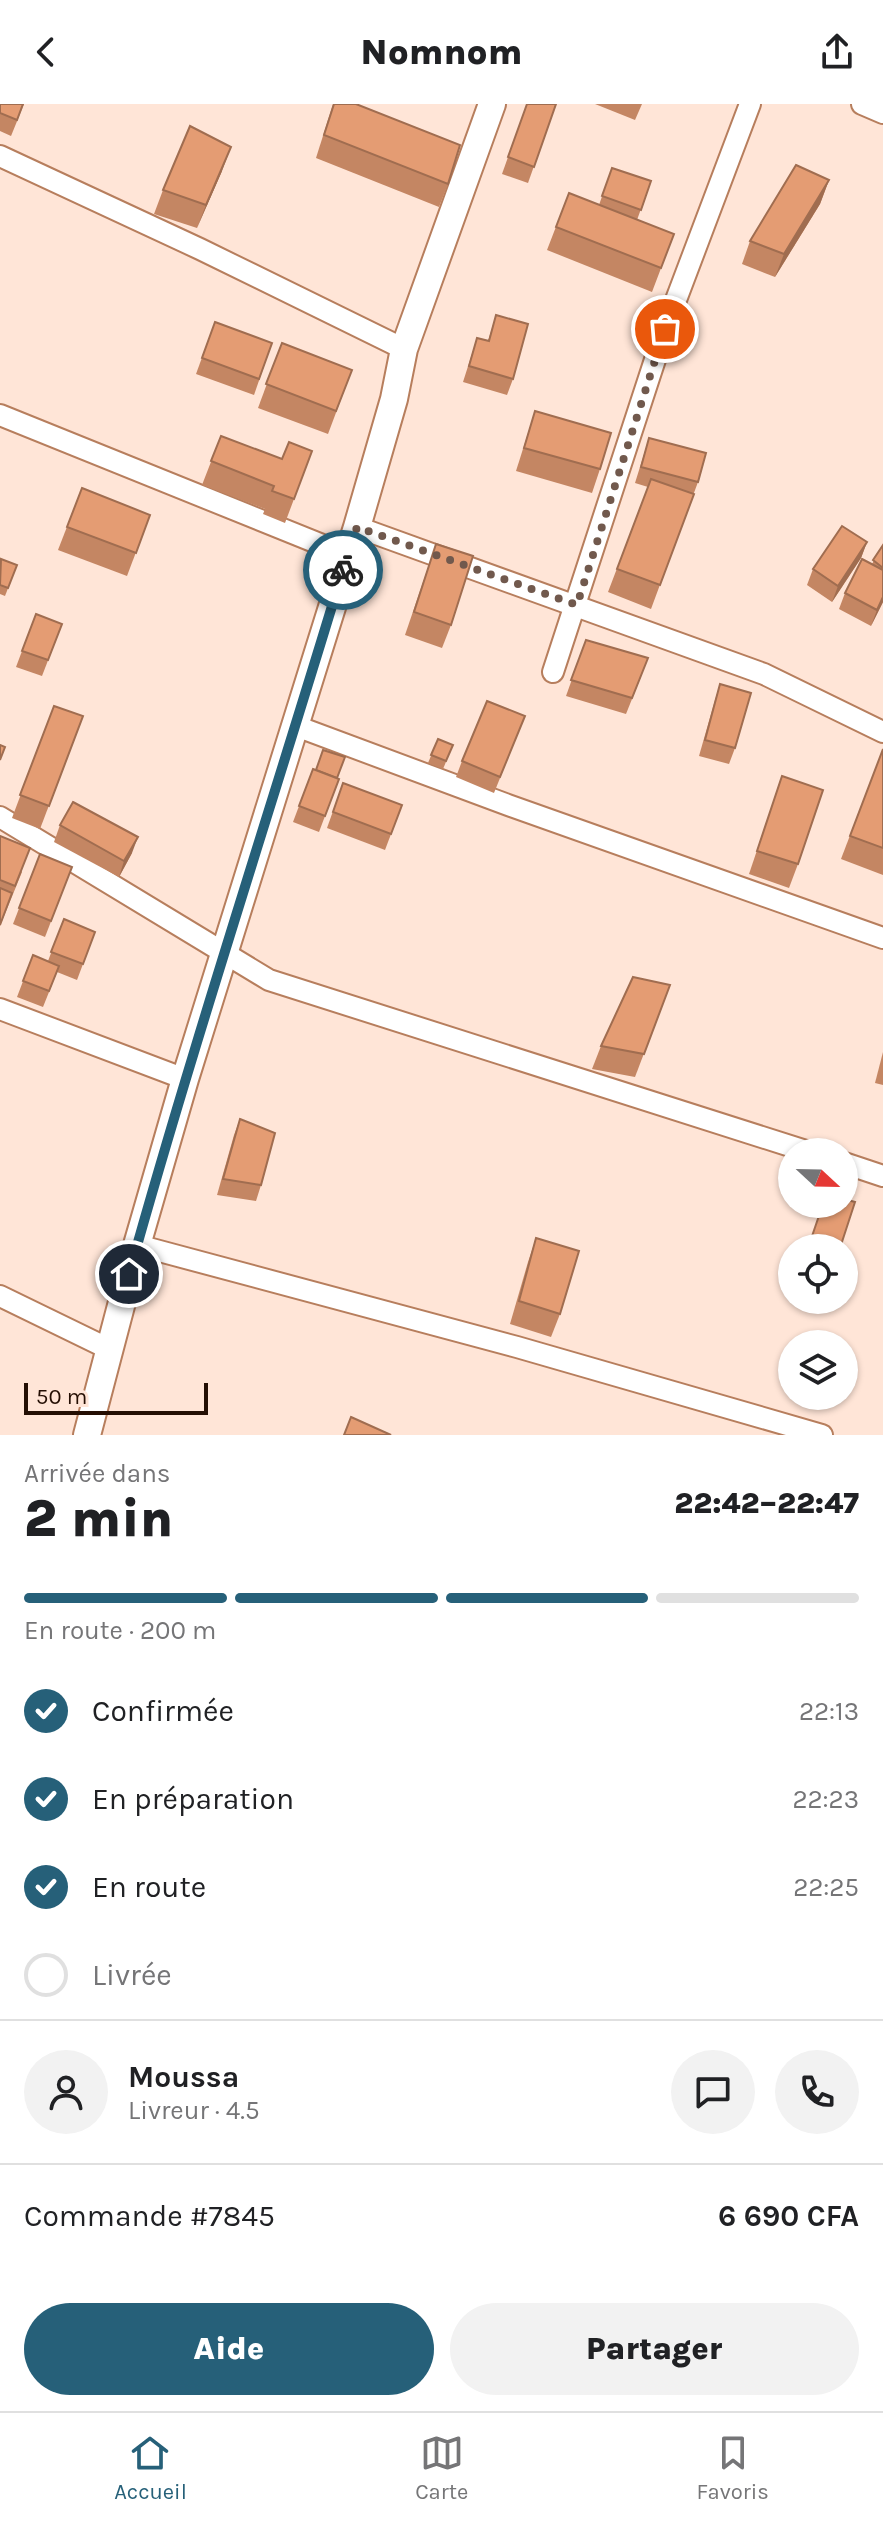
<!DOCTYPE html>
<html lang="fr">
<head>
<meta charset="utf-8">
<style>
  body { margin:0; font-family:Karla,sans-serif; background:#f2f2f2; color:#202124; height:100vh; display:flex; flex-direction:column; font-size:30px; white-space:nowrap }
  * { box-sizing:border-box; margin:0 }
  p { font-size:26px; color:#757577 }
  .icon { flex:none; width:44px; height:44px; fill:none; stroke:currentColor; stroke-width:2; stroke-linecap:round; stroke-linejoin:round }
  .map { position:relative; height:1331px; overflow:hidden }
  .panel { display:flex; flex-direction:column; background:#fff; flex:1 }
  .panel>* { flex:none }
  .needle { width:52px; rotate:112deg }
  .tools { position:absolute; left:778px; top:1034px; display:grid; gap:16px }
  .tools a { display:grid; place-items:center; width:80px; height:80px; border-radius:50%; background:#fff; box-shadow:0 2px 6px #0004; font-size:40px }
  .scale { position:absolute; left:24px; bottom:20px; width:184px; box-sizing:border-box; padding-left:8px; border:4px solid #240e03; border-top:0; font-size:22px; line-height:28px; white-space:nowrap; color:#240e03; -webkit-text-stroke:6px #ffe5d7; paint-order:stroke }
  .pin { position:absolute; display:grid; place-items:center; width:68px; height:68px; color:#fff; margin:-34px; border:4px solid #fff; border-radius:50%; box-shadow:0 2px 8px #0007 }
  .courier { position:absolute; display:grid; place-items:center; width:80px; height:80px; margin:-40px; border:6px solid #266079; border-radius:50%; background:#fff; color:#222; box-shadow:0 2px 10px #0007 }
  .summary em { font-style:normal; font-weight:800 }
  .summary div { display:flex; flex-direction:column-reverse }
  .summary { display:flex; align-items:center; justify-content:space-between; height:136px; padding:0 24px }
  h1 { font-size:52px; font-weight:800; line-height:60px }
  .bar { display:grid; grid-template-columns:repeat(4,1fr); gap:12px 8px; align-content:center; height:96px; padding:0 24px }
  .bar i { height:10px; border-radius:6px; background:#e0e0e0 }
  .bar .current { background:#266079 }
  .bar p { grid-column:span 4 }
  .line { display:flex; align-items:center; gap:20px; padding:0 24px; border-top:2px solid #e0e0e0 }
  .line div { flex:1 }
  .round { display:grid; place-items:center; flex:none; width:84px; height:84px; border-radius:42px; background:#f2f2f2 }
  ol { padding:0 24px; list-style:none }
  li { display:flex; align-items:center; gap:24px; height:88px }
  li p { margin-inline-start:auto }
  li .icon { padding:8px; border-radius:50%; background:#266079; color:#fff; stroke-width:4 }
  li:last-child { color:#757577 }
  li i { width:44px; height:44px; border:4px solid #e0e0e0; border-radius:50% }
  .action { display:flex; gap:16px; margin-top:auto; padding:16px 24px }
  .action a { flex:1; height:92px; border-radius:48px; background:#266079; color:#fff; font-size:32px; font-weight:800; line-height:92px; text-align:center }
  .action a+a { background:#f2f2f2; color:#202124 }
  header { display:flex; justify-content:space-between; align-items:center; height:104px; padding:0 24px; background:#fff; font-size:36px; font-weight:800 }
  .tab-bar { display:flex; justify-content:space-around; align-items:center; height:112px; border-top:2px solid #e0e0e0; background:#fff; font-size:22px; color:#757577 }
  .tab-bar a { display:grid; justify-items:center; gap:4px }
  .tab-bar .current { color:#266079 }
  .map>svg:first-child { display:block }
  .lines { fill:none; stroke-linecap:round; stroke-linejoin:round }
  .minor-casing { stroke:#b77e5d; stroke-width:24 }
  .tertiary-casing { stroke:#b77e5d; stroke-width:30 }
  .minor { stroke:#fff; stroke-width:20 }
  .tertiary { stroke:#fff; stroke-width:26 }
  .wall { fill:#c48663 }
  .shaded-wall { fill:#a06d50 }
  .building { fill:#e49c73; stroke:#a06d50; stroke-width:2 }
  .done { stroke:#71594d; stroke-width:8; stroke-dasharray:0 14.4 }
  .route { stroke:#266079; stroke-width:10 }
</style>
</head>
<body>
<header><svg class="icon" aria-label="back" viewBox="0 0 24 24"><path d="M15 5l-7 7 7 7"/></svg>Nomnom<svg class="icon" aria-label="share" viewBox="0 0 24 24"><path d="M12 15V3M7 8l5-5 5 5M5 13v7h14v-7"/></svg></header>
<div class="map">
<svg width="883" height="1331" viewBox="0 0 883 1331">
  <rect width="100%" height="100%" fill="#ffe5d7"/>
  <g class="lines">
    <g class="minor-casing">
      <g id="minor">
        <path d="M862,0L883,9"/>
        <path d="M0,52L200,145L404,245"/>
        <path d="M0,311L347,451"/>
        <path d="M357,423L764,570L883,628"/>
        <path d="M553,568L665,225L750,0"/>
        <path d="M296,622L508,701L883,834"/>
        <path d="M0,713L269,876L809,1048"/>
        <path d="M0,905L185,975"/>
        <path d="M844,1059L883,1072"/>
        <path d="M137,1141L517,1243L822,1331"/>
        <path d="M0,1192L109,1245"/>
      </g>
    </g>
    <g class="tertiary-casing">
      <path id="tertiary" d="M87,1331L137,1141L185,975L357,423L394,295L404,245L492,0"/>
    </g>
    <use href="#minor" class="minor"/>
    <use href="#tertiary" class="tertiary"/>
  </g>
  <g class="wall">
    <path d="M0,0H24L11,32L0,27Z"/>
    <path d="M333,0L448,80L439,103L316,54Z"/>
    <path d="M527,0H556L528,79L502,70Z"/>
    <path d="M595,0H642L635,16Z"/>
    <path d="M612,64L651,77L637,116L674,130L652,188L547,146L569,89L599,101Z"/>
    <path d="M222,67L197,124L154,110L163,86Z"/>
    <path d="M829,76L820,100L775,173L742,160L750,137Z"/>
    <path d="M496,211L513,275L507,291L463,278L477,234L488,237Z"/>
    <path d="M215,218L272,239L254,291L196,270Z"/>
    <path d="M282,239L352,266L328,330L258,304Z"/>
    <path d="M535,307L600,365L592,389L516,367Z"/>
    <path d="M221,332L282,355L312,347L285,419L263,410L265,405L202,381Z"/>
    <path d="M649,334L698,378L651,505L608,488L648,383L635,379Z"/>
    <path d="M82,384L150,411L127,472L58,446Z"/>
    <path d="M867,438L861,454L832,498L807,481L813,465Z"/>
    <path d="M436,440L451,521L442,544L405,531Z"/>
    <path d="M883,441V498L871,522L839,505L845,489L872,460Z"/>
    <path d="M0,456L17,461L5,492L0,490Z"/>
    <path d="M36,510L62,520L42,572L16,563Z"/>
    <path d="M586,536L642,570L626,610L566,592Z"/>
    <path d="M720,580L735,644L729,660L699,652L715,596Z"/>
    <path d="M54,602L83,612L40,725L12,714Z"/>
    <path d="M525,612L494,689L456,673L462,657Z"/>
    <path d="M438,635L453,641L443,665L428,659Z"/>
    <path d="M883,645V771L841,755Z"/>
    <path d="M313,665L339,675L319,728L293,718Z"/>
    <path d="M343,679L402,701L385,746L327,724Z"/>
    <path d="M774,696L798,760L789,784L749,770Z"/>
    <path d="M60,721L132,749L119,773L54,738Z"/>
    <path d="M0,732L22,768L0,822Z"/>
    <path d="M40,750L72,763L45,833L13,820Z"/>
    <path d="M64,815L95,828L77,876L57,868L43,903L17,893L33,851L48,857Z"/>
    <path d="M670,881L635,973L592,965L601,942Z"/>
    <path d="M883,948V981L875,979Z"/>
    <path d="M240,1015L261,1081L256,1097L217,1091L234,1031Z"/>
    <path d="M536,1134L560,1210L551,1233L510,1220L528,1158Z"/>
  </g>
  <g class="shaded-wall">
    <path d="M231,43L222,67L197,124L206,101Z"/>
    <path d="M829,76L820,100L775,173L784,150Z"/>
    <path d="M867,438L861,454L832,498L838,482Z"/>
    <path d="M883,493V498L871,522L877,506Z"/>
    <path d="M138,733L132,749L119,773L124,757Z"/>
  </g>
  <g class="building">
    <path d="M0,0H23L17,16L0,9Z"/>
    <path d="M334,0H356L460,41L448,80L324,31Z"/>
    <path d="M527,0H556L534,63L508,53Z"/>
    <path d="M190,22L231,43L206,101L163,86Z"/>
    <path d="M796,61L829,76L784,150L750,137Z"/>
    <path d="M612,64L651,77L641,106L602,92Z"/>
    <path d="M569,89L674,130L661,164L556,123Z"/>
    <path d="M496,211L528,220L513,275L469,262L477,234L489,237Z"/>
    <path d="M215,218L272,239L259,275L202,254Z"/>
    <path d="M282,239L352,266L336,307L266,280Z"/>
    <path d="M535,307L611,329L600,365L524,344Z"/>
    <path d="M221,332L282,355L289,338L312,347L294,395L272,387L274,382L211,357Z"/>
    <path d="M649,334L706,349L698,378L641,363Z"/>
    <path d="M651,375L694,390L660,481L617,465Z"/>
    <path d="M82,384L150,411L136,449L67,423Z"/>
    <path d="M842,422L867,438L838,482L813,465Z"/>
    <path d="M436,440L473,452L451,521L414,508Z"/>
    <path d="M883,441V464L873,456Z"/>
    <path d="M1,455L17,461L8,484L0,481Z"/>
    <path d="M862,455L883,466V493L877,506L845,489Z"/>
    <path d="M36,510L62,520L48,556L22,547Z"/>
    <path d="M586,536L648,554L632,594L571,576Z"/>
    <path d="M720,580L751,589L735,644L705,636Z"/>
    <path d="M487,597L525,612L500,673L462,657Z"/>
    <path d="M54,602L83,612L49,702L20,691Z"/>
    <path d="M438,635L453,641L446,657L431,651Z"/>
    <path d="M0,641L5,643L0,656Z"/>
    <path d="M883,645V744L850,732Z"/>
    <path d="M323,646L345,653L337,674L316,666Z"/>
    <path d="M313,665L339,675L325,712L299,702Z"/>
    <path d="M782,672L823,686L798,760L757,747Z"/>
    <path d="M343,679L402,701L391,730L333,708Z"/>
    <path d="M73,698L138,733L124,757L60,721Z"/>
    <path d="M0,732L30,744L15,782L0,776Z"/>
    <path d="M40,750L72,763L51,817L19,804Z"/>
    <path d="M0,784L12,789L0,821Z"/>
    <path d="M64,815L95,828L83,860L51,848Z"/>
    <path d="M33,851L59,862L49,887L23,877Z"/>
    <path d="M633,873L670,881L644,950L601,942Z"/>
    <path d="M240,1015L275,1029L261,1081L223,1075Z"/>
    <path d="M844,1095L855,1098L840,1144H808L823,1100H844Z"/>
    <path d="M536,1134L579,1147L560,1210L519,1197Z"/>
    <path d="M351,1313L391,1331H344Z"/>
  </g>
  <g class="lines">
    <path class="done" d="M343,466L357,423L577,501L665,225"/>
    <path class="route" d="M129,1170C195,934 272,701 343,466"/>
  </g>
</svg>
<div class="tools">
<a><svg class="needle" viewBox="-14 -14 28 28"><path d="M0-13l5 13h-10z" fill="#e53935"/><path d="M0 13l5-13h-10z" fill="#757577"/></svg></a>
<a><svg class="icon" aria-label="locate" viewBox="0 0 24 24"><circle cx="12" cy="12" r="6"/><path d="M12 2v4M12 18v4M2 12h4M18 12h4"/></svg></a>
<a><svg class="icon" aria-label="layers" viewBox="0 0 24 24"><path d="M12 4l9 5-9 5-9-5zM3 14l9 5 9-5"/></svg></a>
</div>
<div class="scale">50 m</div>
<div class="pin" style="left:665px;top:225px;background:#ea580c"><svg class="icon" aria-label="bag" viewBox="0 0 24 24"><path d="M5 8h14l-1 12H6zM9 8a3 3 0 0 1 6 0"/></svg></div>
<div class="pin" style="left:129px;top:1170px;background:#1f2937"><svg class="icon" aria-label="home" viewBox="0 0 24 24"><path d="M3 11l9-7 9 7M6 9v11h12V9"/></svg></div>
<div class="courier" style="left:343px;top:466px"><svg class="icon" aria-label="bike" viewBox="0 0 24 24"><circle cx="6" cy="16" r="4"/><circle cx="18" cy="16" r="4"/><path d="M6 16l4-8h5l3 8M10 8l3 8H6M13 5h3"/></svg></div>
</div>
<section class="panel">
<div class="summary"><div><h1>2 min</h1><p>Arrivée dans</p></div><em>22:42–22:47</em></div>
<div class="bar"><i class="current"></i><i class="current"></i><i class="current"></i><i></i><p>En route · 200 m</p></div>
<ol>
<li><svg class="icon" aria-label="check" viewBox="0 0 24 24"><path d="M5 12l5 5 9-10"/></svg>Confirmée<p>22:13</p></li>
<li><svg class="icon" aria-label="check" viewBox="0 0 24 24"><path d="M5 12l5 5 9-10"/></svg>En préparation<p>22:23</p></li>
<li><svg class="icon" aria-label="check" viewBox="0 0 24 24"><path d="M5 12l5 5 9-10"/></svg>En route<p>22:25</p></li>
<li><i></i>Livrée</li>
</ol>
<div class="line" style="height:144px"><a class="round"><svg class="icon" aria-label="person" viewBox="0 0 24 24"><circle cx="12" cy="8" r="4"/><path d="M4 21q1-7 8-7t8 7"/></svg></a><div><b>Moussa</b><p>Livreur · 4.5</p></div><a class="round"><svg class="icon" aria-label="chat" viewBox="0 0 24 24"><path d="M4 5h16v11H9l-5 4z"/></svg></a><a class="round"><svg class="icon" aria-label="phone" viewBox="0 0 24 24"><path d="M5 4h4l2 5-3 2q2 4 5 5l2-3 5 2v4C11 20 4 13 5 4z"/></svg></a></div>
<div class="line" style="height:104px"><div>Commande #7845</div><b>6 690 CFA</b></div>
<div class="action"><a>Aide</a><a>Partager</a></div>
</section>
<nav class="tab-bar">
<a class="current"><svg class="icon" aria-label="home" viewBox="0 0 24 24"><path d="M3 11l9-7 9 7M6 9v11h12V9"/></svg>Accueil</a>
<a><svg class="icon" aria-label="map" viewBox="0 0 24 24"><path d="M3 6l6-2 6 2 6-2v14l-6 2-6-2-6 2zM9 4v14M15 6v14"/></svg>Carte</a>
<a><svg class="icon" aria-label="saved" viewBox="0 0 24 24"><path d="M7 4h10v16l-5-4-5 4z"/></svg>Favoris</a>
</nav>
</body>
</html>
